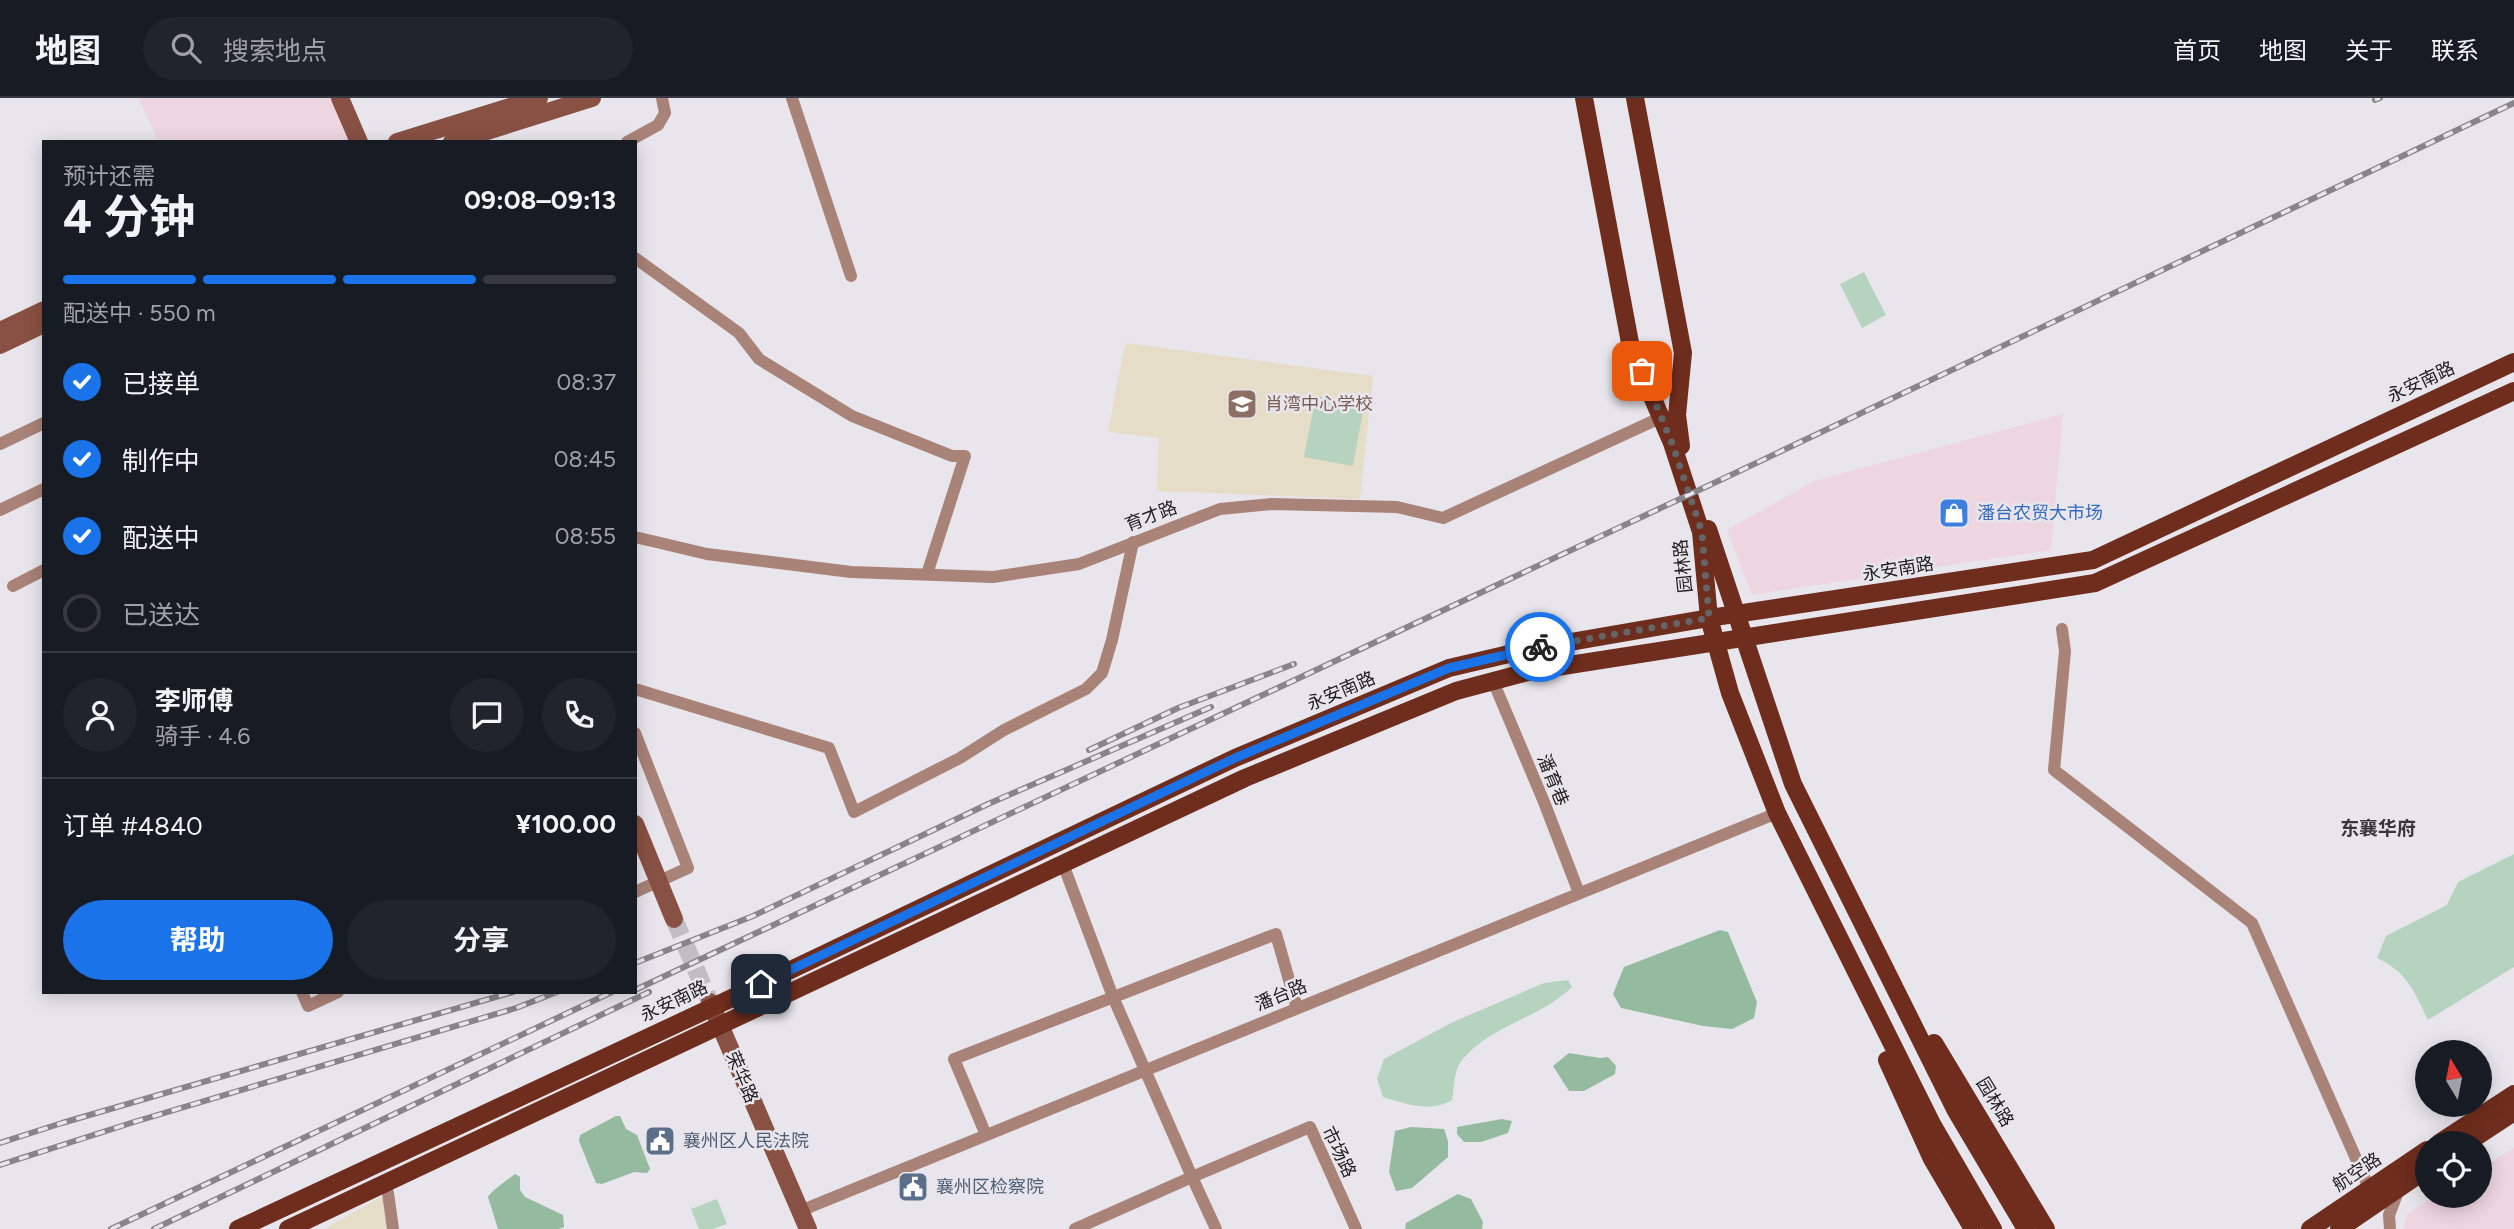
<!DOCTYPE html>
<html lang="zh">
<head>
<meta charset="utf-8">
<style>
  body { margin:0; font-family:Figtree,"Noto Sans SC",sans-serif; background:#20242c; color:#f1f3f6; height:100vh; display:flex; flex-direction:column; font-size:26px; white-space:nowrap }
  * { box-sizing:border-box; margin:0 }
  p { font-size:23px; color:#9ea1a6 }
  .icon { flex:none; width:38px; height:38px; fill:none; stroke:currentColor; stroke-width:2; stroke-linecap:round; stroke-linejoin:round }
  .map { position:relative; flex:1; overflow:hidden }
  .details { position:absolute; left:42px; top:42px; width:595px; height:854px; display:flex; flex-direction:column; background:#171b24; border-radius:0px; box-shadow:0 4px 18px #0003 }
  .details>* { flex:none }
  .needle { width:46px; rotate:350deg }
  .tools { position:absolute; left:2415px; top:942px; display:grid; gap:14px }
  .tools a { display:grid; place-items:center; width:77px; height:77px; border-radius:50%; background:#171b24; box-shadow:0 4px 18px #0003; font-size:35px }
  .pin { position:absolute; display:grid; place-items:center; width:60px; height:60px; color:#fff; margin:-30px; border-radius:14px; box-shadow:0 4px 10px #0006 }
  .courier { position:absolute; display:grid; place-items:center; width:70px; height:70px; margin:-35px; border:5px solid #1a73e8; border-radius:50%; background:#fff; color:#222; box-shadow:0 2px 9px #0007 }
  .overview em { font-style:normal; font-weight:700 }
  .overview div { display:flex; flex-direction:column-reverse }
  .overview { display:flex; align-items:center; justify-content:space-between; height:119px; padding:0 21px }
  h1 { font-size:46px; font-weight:700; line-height:52px }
  .bar { display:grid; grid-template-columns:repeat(4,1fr); gap:10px 7px; align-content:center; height:84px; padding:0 21px }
  .bar i { height:9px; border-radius:5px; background:#363941 }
  .bar .active { background:#1a73e8 }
  .bar p { grid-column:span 4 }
  .line { display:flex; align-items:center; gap:18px; padding:0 21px; border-top:2px solid #363941 }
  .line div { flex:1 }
  .round { display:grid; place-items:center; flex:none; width:74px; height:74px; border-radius:37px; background:#20242c }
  ol { padding:0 21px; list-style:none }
  li { display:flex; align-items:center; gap:21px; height:77px }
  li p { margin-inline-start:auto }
  li .icon { padding:7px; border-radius:50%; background:#1a73e8; color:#fff; stroke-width:4 }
  li:last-child { color:#9ea1a6 }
  li i { width:38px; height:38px; border:4px solid #363941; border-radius:50% }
  .primary-button { display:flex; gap:14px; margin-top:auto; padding:14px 21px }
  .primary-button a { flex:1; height:80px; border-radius:42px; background:#1a73e8; color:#fff; font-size:28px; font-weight:700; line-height:80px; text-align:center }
  .primary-button a+a { background:#20242c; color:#f1f3f6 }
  header { display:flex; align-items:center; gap:42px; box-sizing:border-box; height:98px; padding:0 35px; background:#171b24; border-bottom:2px solid #363941 }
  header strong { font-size:33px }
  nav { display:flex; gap:38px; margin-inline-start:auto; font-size:24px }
  .search { width:490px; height:63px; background:#20242c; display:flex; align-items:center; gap:18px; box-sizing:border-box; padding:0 24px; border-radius:38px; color:#9ea1a6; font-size:26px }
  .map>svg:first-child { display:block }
  .commercial { fill:#eed6e0 }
  .education { fill:#e5ddc7 }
  .green { fill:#b6d3bf }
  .forest { fill:#94baa0 }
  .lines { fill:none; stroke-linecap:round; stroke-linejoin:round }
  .secondary-tunnel { stroke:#c0bec3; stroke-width:18; stroke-dasharray:18 9; stroke-linecap:butt }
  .street { stroke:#a98278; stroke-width:12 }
  .secondary { stroke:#885143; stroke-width:18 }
  .primary { stroke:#6f2d1d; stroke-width:18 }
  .rail-casing { stroke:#878589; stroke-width:6 }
  .rail { stroke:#e8e6ec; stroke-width:3.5; stroke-dasharray:10; stroke-linecap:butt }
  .done { stroke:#656467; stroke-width:7; stroke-dasharray:0 12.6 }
  .route { stroke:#1a73e8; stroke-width:9 }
  .labels { text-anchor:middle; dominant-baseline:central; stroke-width:5; stroke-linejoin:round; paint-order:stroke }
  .street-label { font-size:18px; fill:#1f1e20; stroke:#e8e6ec }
  .education-label { font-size:18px; fill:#785e54; stroke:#e8e6ec; text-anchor:start }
  .shop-label { font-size:18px; fill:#366cbe; stroke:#e8e6ec; text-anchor:start }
  .service-label { font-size:18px; fill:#4e5e75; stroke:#e8e6ec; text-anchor:start }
  .neighbourhood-label { font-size:19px; font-weight:bold; fill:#39373c; stroke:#e8e6ec }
</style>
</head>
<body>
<header>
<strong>地图</strong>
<div class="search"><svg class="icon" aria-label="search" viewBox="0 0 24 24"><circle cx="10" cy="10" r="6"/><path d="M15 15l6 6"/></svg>搜索地点</div>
<nav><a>首页</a><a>地图</a><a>关于</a><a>联系</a></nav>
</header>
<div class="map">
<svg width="2514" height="1131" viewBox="0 0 2514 1131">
  <rect width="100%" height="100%" fill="#e8e6ec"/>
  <g class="commercial">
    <path d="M138,0H331L350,44H159Z"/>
    <path d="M2063,316L2051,452L1752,497L1727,432L1814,383Z"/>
    <path d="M2514,1050V1131H2403L2408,1115L2437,1097H2480V1071Z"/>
  </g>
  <g class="education">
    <path d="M1127,245L1373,278L1360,401L1157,393L1159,340L1108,334L1123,255Z"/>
    <path d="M388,1095L393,1131H324Z"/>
  </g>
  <g class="green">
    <path d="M1864,174L1886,217L1862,230L1840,186Z"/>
    <path d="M1316,298L1364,307L1353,368L1304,359Z"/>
    <path d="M2514,756V869L2428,922C2414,893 2407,874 2377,860L2386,838L2447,807L2458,784Z"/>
    <path d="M1568,882L1572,889C1540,921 1488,927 1460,965C1454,973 1454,991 1452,1002C1431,1015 1406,1006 1383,999L1377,981L1384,961L1453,924L1544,885Z"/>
    <path d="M717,1101L727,1126L713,1131H699L691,1111Z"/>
  </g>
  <g class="forest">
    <path d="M1720,832L1728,834L1757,904L1754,920L1732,931L1703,928L1621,910L1613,896L1624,869Z"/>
    <path d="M1569,955L1600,960L1608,959L1616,968L1615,976L1584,993H1569L1553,968Z"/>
    <path d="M616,1018H620L626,1031L637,1037L650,1071L647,1075L634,1074L602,1086L596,1085L579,1043L580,1037Z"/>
    <path d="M1502,1021L1512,1023L1508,1035L1481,1044H1464L1457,1036V1029Z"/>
    <path d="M1411,1029L1444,1031L1448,1043V1059L1412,1090L1396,1093L1389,1074L1395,1033Z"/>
    <path d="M515,1076L520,1079V1092L525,1099L563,1117L564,1129L558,1131H498L488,1099C491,1093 509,1081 515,1076Z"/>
    <path d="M1458,1096L1471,1101L1483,1124L1482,1131H1405L1406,1125Z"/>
  </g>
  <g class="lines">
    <path class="secondary-tunnel" d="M674,821L710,904"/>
    <g class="street">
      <path d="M792,0L851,178"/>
      <path d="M627,44L658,27L665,15L662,0"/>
      <path d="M635,160L739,235L759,261L852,318L952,358H965L927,476"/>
      <path d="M0,346L44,325"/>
      <path d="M0,412L44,391"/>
      <path d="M635,439L707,456L851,474L993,479L1079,466L1220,411L1272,406L1397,409L1443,420L1662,319"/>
      <path d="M13,488L44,472"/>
      <path d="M2062,531L2065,553L2054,672L2252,825L2369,1090"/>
      <path d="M1493,583L1544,704L1579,795"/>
      <path d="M635,591L829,650L854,714L960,660L1004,632L1086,591L1102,575L1112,542L1133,444"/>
      <path d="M635,635L688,770L635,794"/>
      <path d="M1063,766L1113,899L1192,1079L1310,1029L1356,1131"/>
      <path d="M302,894L308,908L338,894"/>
      <path d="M986,1037L954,961L1276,836L1297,910"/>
      <path d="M388,1095L393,1131"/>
      <path d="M800,1113L1777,715"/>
      <path d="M1075,1131L1192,1079L1216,1131"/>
      <path d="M2390,1131L2389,1117L2399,1091"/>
    </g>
    <g class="secondary">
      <path d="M340,0L359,44"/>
      <path d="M397,44L539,0"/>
      <path d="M452,44L592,0"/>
      <path d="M0,233L44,212"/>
      <path d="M0,247L44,226"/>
      <path d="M635,726L674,821"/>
      <path d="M710,904L808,1131"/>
    </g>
    <g class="primary">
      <path d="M1584,0L1631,250L1672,345L1701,434L1709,520L1730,595L1777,715L1932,1026L1993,1131"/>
      <path d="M1635,0L1683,255L1677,317L1681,348"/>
      <path d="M1708,431L1793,686L1956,1013L2026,1131"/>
      <path d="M1934,945L2046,1131"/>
      <path d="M1887,962L1932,1061L1973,1131"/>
      <path d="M2439,1045L2514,996"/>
      <path d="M2467,1045L2514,1014"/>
      <path d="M238,1131L713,909L1235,660L1449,570L1530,551L1709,520L2093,462L2514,264"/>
      <path d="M288,1131L1245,680L1456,593L1531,573L2095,485L2514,293"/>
      <path d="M2310,1131L2427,1052"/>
      <path d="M2339,1131L2427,1071"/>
    </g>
    <g class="rail-casing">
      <g id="rail">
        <path d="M2375,2L2380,0"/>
        <path d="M1089,652L1178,610L1294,566"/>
        <path d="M635,865L753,818L988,706L1211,609"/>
        <path d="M635,892L1731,377L2514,5"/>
        <path d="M0,1045L62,1025L513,894"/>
        <path d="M0,1067L134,1024L516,910L557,894"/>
        <path d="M111,1131L612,894"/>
        <path d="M154,1131L649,894"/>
      </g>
    </g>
    <use href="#rail" class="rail"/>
  </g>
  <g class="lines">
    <path class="done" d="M1540,549L1709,520L1702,434L1672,345L1642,273"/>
    <path class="route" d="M761,886L1235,660L1449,570L1540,549"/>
  </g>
  <defs>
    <g id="school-square" transform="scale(1.575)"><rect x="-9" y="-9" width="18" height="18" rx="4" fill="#8d6e63" stroke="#e8e6ec"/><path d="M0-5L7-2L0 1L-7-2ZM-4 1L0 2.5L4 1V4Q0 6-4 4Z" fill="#fff"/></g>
    <g id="shop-square" transform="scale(1.575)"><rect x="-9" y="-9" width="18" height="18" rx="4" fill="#3f7fe0" stroke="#e8e6ec"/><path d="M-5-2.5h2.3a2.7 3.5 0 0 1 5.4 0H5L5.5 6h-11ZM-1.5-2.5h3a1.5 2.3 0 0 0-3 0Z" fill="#fff"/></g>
    <g id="civic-square" transform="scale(1.575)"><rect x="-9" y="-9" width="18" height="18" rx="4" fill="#5c6f8a" stroke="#e8e6ec"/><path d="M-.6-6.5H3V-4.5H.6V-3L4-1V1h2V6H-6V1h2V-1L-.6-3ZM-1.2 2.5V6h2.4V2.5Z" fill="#fff"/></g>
  </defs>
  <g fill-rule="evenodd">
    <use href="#school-square" x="1242" y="306"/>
    <use href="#shop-square" x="1954" y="415"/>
    <use href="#civic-square" x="660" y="1043"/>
    <use href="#civic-square" x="913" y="1089"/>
  </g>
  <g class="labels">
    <g class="street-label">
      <text transform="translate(2421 284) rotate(-25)">永安南路</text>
      <text transform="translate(1151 418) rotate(-21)">育才路</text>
      <text transform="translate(1683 468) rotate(-96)">园林路</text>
      <text transform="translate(1898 471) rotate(-9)">永安南路</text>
      <text transform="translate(1341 593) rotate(-23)">永安南路</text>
      <text transform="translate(1553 682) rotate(68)">潘育巷</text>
      <text transform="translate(1281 897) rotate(-22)">潘台路</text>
      <text transform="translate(674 903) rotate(-25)">永安南路</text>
      <text transform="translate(742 979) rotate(67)">荣华路</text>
      <text transform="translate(1995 1004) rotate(59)">园林路</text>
      <text transform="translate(1339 1054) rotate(64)">市场路</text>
      <text transform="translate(2357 1074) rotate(-34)">航空路</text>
    </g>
    <g class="education-label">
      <text x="1265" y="306">肖湾中心学校</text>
    </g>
    <g class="shop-label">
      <text x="1977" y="415">潘台农贸大市场</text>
    </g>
    <g class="service-label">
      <text x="683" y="1043">襄州区人民法院</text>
      <text x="936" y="1089">襄州区检察院</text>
    </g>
    <g class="neighbourhood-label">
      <text x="2378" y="730">东襄华府</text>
    </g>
  </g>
</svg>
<div class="tools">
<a><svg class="needle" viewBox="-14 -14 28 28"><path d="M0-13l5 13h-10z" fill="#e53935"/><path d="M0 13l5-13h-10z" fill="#9ea1a6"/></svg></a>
<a><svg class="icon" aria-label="locate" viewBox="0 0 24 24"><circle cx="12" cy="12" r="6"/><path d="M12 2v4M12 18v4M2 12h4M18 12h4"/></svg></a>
</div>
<div class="pin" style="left:1642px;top:273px;background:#ea580c"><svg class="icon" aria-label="bag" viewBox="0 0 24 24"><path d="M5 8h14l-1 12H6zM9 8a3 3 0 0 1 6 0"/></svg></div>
<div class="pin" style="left:761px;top:886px;background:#1f2937"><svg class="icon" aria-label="home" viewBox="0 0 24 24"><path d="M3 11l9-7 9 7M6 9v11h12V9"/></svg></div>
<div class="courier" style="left:1540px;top:549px"><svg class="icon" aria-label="bike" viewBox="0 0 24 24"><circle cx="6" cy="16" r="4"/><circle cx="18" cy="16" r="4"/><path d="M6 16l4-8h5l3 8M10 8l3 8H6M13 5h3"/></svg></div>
<section class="details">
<div class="overview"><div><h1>4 分钟</h1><p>预计还需</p></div><em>09:08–09:13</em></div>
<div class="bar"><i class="active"></i><i class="active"></i><i class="active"></i><i></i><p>配送中 · 550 m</p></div>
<ol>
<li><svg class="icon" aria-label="check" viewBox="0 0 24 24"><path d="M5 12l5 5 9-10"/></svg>已接单<p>08:37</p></li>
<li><svg class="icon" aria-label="check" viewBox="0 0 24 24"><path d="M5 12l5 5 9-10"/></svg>制作中<p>08:45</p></li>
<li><svg class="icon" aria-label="check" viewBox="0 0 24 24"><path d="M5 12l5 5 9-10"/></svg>配送中<p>08:55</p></li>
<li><i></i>已送达</li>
</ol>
<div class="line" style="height:126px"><a class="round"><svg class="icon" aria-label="person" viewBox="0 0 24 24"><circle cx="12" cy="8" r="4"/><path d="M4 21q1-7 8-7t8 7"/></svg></a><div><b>李师傅</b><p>骑手 · 4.6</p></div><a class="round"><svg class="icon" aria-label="chat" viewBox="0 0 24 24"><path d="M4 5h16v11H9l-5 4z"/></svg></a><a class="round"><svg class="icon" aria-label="phone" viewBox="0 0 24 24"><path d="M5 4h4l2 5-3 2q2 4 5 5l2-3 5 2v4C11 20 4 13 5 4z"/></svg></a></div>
<div class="line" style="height:91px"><div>订单 #4840</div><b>¥100.00</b></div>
<div class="primary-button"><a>帮助</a><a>分享</a></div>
</section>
</div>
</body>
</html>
